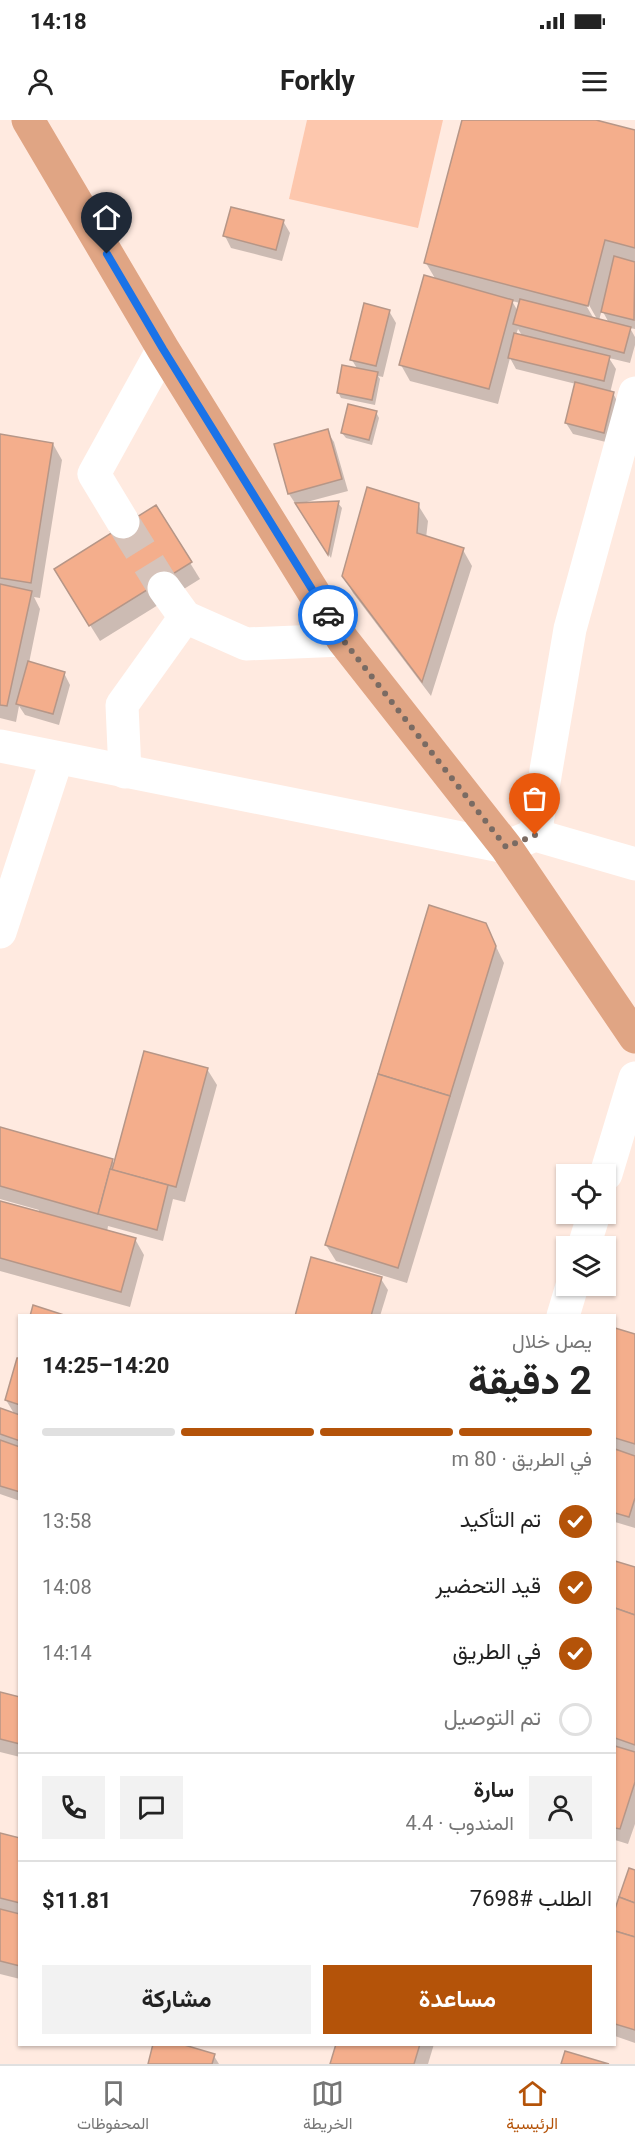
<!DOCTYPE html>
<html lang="ar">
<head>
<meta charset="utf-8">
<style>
  body { margin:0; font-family:Roboto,Vazirmatn,sans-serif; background:#f2f2f2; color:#222; direction:rtl; height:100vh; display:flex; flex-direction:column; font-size:22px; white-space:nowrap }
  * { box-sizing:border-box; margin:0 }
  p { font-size:20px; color:#767676 }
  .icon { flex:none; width:33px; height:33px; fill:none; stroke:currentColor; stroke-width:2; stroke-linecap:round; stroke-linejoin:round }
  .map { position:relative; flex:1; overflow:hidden; direction:ltr }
  .sheet { position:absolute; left:18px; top:1194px; width:598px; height:732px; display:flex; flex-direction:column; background:#fff; border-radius:0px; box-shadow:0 2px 4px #0004; direction:rtl }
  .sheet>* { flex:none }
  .tools { position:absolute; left:556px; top:1044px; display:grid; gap:12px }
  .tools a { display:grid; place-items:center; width:60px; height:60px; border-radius:0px; background:#fff; box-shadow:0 2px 4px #0004; font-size:30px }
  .pin { position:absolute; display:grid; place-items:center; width:51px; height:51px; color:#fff; margin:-62px -26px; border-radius:50% 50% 50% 0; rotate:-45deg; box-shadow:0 0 6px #0007 }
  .pin .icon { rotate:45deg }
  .courier { position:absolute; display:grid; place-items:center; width:60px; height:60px; margin:-30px; border:4px solid #1a73e8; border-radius:50%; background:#fff; color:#222; box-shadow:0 2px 8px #0007 }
  .head em { font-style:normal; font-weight:700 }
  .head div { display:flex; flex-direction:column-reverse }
  .head { display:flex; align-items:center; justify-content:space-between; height:102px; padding:0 24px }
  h1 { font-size:39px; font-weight:700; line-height:45px }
  .bar { display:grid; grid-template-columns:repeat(4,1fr); gap:9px 6px; align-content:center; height:72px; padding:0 24px }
  .bar i { height:8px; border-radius:4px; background:#e0e0e0 }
  .bar .on { background:#b45309 }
  .bar p { grid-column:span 4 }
  .line { display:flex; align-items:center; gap:15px; padding:0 24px; border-top:2px solid #e0e0e0 }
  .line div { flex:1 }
  .round { display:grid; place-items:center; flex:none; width:63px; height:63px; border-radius:0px; background:#f2f2f2 }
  ol { padding:0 24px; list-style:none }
  li { display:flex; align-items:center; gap:18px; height:66px }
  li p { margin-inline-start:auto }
  li .icon { padding:6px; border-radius:50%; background:#b45309; color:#fff; stroke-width:4 }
  li:last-child { color:#767676 }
  li i { width:33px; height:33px; border:3px solid #e0e0e0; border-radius:50% }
  .cta { display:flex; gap:12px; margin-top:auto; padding:12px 24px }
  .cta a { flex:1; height:69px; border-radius:0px; background:#b45309; color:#fff; font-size:24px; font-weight:700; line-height:69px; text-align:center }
  .cta a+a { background:#f2f2f2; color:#222 }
  .status { display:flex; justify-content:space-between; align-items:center; height:42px; padding:0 30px; background:#fff; direction:ltr }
  .status svg { height:16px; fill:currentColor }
  header { display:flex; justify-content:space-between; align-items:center; height:78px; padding:0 24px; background:#fff; font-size:27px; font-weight:700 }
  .menu { display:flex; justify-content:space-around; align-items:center; height:84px; border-top:2px solid #e0e0e0; background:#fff; font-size:16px; color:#767676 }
  .menu a { display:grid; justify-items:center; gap:3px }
  .menu .on { color:#b45309 }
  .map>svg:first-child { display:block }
  .grass { fill:#fdc7ad }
  .shadow { fill:#0003; fill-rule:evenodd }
  .building { fill:#f4ae8c; stroke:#b69687; stroke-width:1.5 }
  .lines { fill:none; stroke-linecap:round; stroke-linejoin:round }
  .minor-tunnel { stroke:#d6c3ba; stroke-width:33; stroke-dasharray:33 16; stroke-linecap:butt }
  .minor { stroke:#fff; stroke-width:33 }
  .major { stroke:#e0a584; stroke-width:33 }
  .done { stroke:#7a6b63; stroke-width:6; stroke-dasharray:0 10.8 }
  .route { stroke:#1a73e8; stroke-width:8 }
</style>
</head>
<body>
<div class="status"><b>14:18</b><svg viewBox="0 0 49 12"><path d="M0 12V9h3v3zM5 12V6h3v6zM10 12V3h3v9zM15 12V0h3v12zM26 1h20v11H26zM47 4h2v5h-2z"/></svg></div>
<header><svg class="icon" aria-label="menu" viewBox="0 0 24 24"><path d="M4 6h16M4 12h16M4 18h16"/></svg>Forkly<svg class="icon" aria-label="person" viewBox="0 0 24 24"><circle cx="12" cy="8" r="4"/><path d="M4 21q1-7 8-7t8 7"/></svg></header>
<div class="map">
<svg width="635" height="1944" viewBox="0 0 635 1944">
  <rect width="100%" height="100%" fill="#ffeae0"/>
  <path class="grass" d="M307,0H443L418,108L289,79Z"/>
  <g class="shadow">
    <path d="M463,0H590L635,12V209L630,208L635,217V225L630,243L609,238L616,249L610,273H613L619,285L610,323L573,314L566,303L576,264L516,249L510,238L498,284L410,261L401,245L436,160L426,143ZM585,178L597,199H594L583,180ZM512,181L520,183L518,192L516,188ZM602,190L609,203L599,200ZM518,209L523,217L516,215Z"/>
    <path d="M283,101L290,113L282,141L231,128L225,116Z"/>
    <path d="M389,191L396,203L383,257L378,256L380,259L375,285L341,278L338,272L358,250L352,240Z"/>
    <path d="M376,292L379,298L372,325L346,318L342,313Z"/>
    <path d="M327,311L334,322L348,371L303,383H338L342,388L331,438L289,374Z"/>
    <path d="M0,316L53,324L62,340L40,478L34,477L40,489L29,543L64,553L70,565L59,605L25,595L19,586L16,602L0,598Z"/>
    <path d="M418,385L428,401L426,418L463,430L472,446L431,576L353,473L344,456Z"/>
    <path d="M156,388L200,459L100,521L65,465Z"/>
    <path d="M485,804L504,843L407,1163L336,1141L326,1125Z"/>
    <path d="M207,949L217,965L185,1082L173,1079L163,1121L108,1106L107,1112L135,1119L144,1135L130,1187L0,1151V1082L38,1093L39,1090L0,1079V1009L112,1040L115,1046Z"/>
    <path d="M381,1159L388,1170L380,1196H297Z"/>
    <path d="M615,1210L635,1216V1408L615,1402Z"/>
    <path d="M20,1236V1381L0,1374V1292L15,1295L6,1280Z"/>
    <path d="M615,1442L635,1448V1704L628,1724L615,1720Z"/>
    <path d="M0,1573L20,1578V1637L0,1632Z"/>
    <path d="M0,1714L20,1719V1859L0,1854Z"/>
    <path d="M635,1751V1923L615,1916V1793Z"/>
    <path d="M338,1924H434L428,1944H331Z"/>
    <path d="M214,1936L219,1944H149Z"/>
  </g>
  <g class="building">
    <path d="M462,0H596L635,10V128L605,120L588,186L424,143Z"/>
    <path d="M231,87L284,100L276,130L223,116Z"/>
    <path d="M614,136L635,142L634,200L601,192Z"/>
    <path d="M424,155L513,180L489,269L399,245Z"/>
    <path d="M520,179L631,207L624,233L513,204Z"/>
    <path d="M364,183L390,190L376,246L350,240Z"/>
    <path d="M514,213L610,236L604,261L508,238Z"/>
    <path d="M342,245L378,252L372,280L337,273Z"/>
    <path d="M575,262L614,272L604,313L565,303Z"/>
    <path d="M348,284L377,291L369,320L341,313Z"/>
    <path d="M328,309L342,359L288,374L274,324Z"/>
    <path d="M0,314L53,323L31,463L0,458Z"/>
    <path d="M367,367L419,383L417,413L464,428L422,562L342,456Z"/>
    <path d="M339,381L328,435L295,383Z"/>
    <path d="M156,385L192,442L89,506L54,449Z"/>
    <path d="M0,464L32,471L7,586L0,585Z"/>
    <path d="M28,541L65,552L53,594L16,584Z"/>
    <path d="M429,785L486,803L496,826L450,976L378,954Z"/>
    <path d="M144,931L208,948L176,1067L112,1050Z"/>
    <path d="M378,954L450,976L398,1148L325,1125Z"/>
    <path d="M0,1007L113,1039L98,1094L0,1066Z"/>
    <path d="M110,1049L168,1065L157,1110L98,1094Z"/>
    <path d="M0,1081L136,1118L121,1172L0,1138Z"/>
    <path d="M311,1137L382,1157L371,1196H295Z"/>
    <path d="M33,1185L67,1196H30Z"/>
    <path d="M615,1208L635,1214V1324L615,1318Z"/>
    <path d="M17,1238H20V1285L5,1280Z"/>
    <path d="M0,1288L20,1295V1321L0,1314Z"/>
    <path d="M0,1320L20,1327V1372L0,1366Z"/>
    <path d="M615,1329L635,1336V1378L629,1397L615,1393Z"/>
    <path d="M615,1441L635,1447V1495L615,1488Z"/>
    <path d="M615,1488L635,1495V1625L615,1618Z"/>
    <path d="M0,1572L20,1577V1624L0,1619Z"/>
    <path d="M615,1626L635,1632V1662L620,1709L615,1708Z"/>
    <path d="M0,1713L20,1718V1783L0,1778Z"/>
    <path d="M629,1748L635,1750V1783L619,1777Z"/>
    <path d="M619,1777L635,1783V1817L615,1811V1789Z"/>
    <path d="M0,1789L20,1794V1846L0,1841Z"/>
    <path d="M615,1811L635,1817V1910L615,1904Z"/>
    <path d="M153,1924H181L215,1934L212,1944H148Z"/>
    <path d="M336,1924H420L414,1944H330Z"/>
    <path d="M565,1931L609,1944H561Z"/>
  </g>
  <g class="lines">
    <path class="minor-tunnel" d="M123,402L164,468"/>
    <g class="minor">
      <path d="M123,402L94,354L163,229"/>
      <path d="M164,468L185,497L246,524L343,520"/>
      <path d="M0,626L506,727L535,715L635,744"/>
      <path d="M125,652L122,585L185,497"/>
      <path d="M535,715L570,509L635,273"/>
      <path d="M0,812L57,638"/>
      <path d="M606,1054L635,958"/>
      <path d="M584,1126L594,1094"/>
      <path d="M563,1196L572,1166"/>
    </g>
    <path class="major" d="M28,0L163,229L343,520L506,727L635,917"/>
  </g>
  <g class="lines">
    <path class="done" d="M328,495L343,520L506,727L535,715"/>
    <path class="route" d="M107,134L163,229L328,495"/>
  </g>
</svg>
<div class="tools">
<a><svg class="icon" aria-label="locate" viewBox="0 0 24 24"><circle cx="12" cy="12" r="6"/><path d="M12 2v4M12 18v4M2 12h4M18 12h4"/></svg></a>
<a><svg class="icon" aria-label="layers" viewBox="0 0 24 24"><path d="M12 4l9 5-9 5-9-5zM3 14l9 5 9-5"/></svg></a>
</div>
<div class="pin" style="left:535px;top:715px;background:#ea580c"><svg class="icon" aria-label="bag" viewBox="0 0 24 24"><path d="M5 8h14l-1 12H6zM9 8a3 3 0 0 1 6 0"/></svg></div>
<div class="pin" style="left:107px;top:134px;background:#1f2937"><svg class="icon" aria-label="home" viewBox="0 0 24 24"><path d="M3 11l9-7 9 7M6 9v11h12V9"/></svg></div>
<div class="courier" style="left:328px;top:495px"><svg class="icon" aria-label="car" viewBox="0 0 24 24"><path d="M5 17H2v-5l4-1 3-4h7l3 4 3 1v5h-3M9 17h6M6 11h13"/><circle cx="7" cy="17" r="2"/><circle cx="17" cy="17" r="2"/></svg></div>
<section class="sheet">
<div class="head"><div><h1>2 دقيقة</h1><p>يصل خلال</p></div><em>14:20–14:25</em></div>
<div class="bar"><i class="on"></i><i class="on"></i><i class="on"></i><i></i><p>في الطريق · 80 m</p></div>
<ol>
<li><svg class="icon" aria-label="check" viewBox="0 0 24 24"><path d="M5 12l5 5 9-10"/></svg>تم التأكيد<p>13:58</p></li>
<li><svg class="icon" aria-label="check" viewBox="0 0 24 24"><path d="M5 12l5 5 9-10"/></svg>قيد التحضير<p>14:08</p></li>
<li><svg class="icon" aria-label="check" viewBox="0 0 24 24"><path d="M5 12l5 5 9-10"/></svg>في الطريق<p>14:14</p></li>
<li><i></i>تم التوصيل</li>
</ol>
<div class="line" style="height:108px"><a class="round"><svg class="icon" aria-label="person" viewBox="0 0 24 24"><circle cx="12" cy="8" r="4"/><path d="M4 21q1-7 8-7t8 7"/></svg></a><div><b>سارة</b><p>المندوب · 4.4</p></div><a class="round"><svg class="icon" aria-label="chat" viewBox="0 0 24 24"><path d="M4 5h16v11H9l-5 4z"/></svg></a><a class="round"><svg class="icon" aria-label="phone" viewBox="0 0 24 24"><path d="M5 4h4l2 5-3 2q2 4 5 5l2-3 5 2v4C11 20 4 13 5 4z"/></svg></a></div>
<div class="line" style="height:78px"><div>الطلب #7698</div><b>$11.81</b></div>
<div class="cta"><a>مساعدة</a><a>مشاركة</a></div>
</section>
</div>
<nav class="menu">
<a class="on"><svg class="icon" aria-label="home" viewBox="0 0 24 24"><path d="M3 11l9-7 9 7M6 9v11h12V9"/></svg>الرئيسية</a>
<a><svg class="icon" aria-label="map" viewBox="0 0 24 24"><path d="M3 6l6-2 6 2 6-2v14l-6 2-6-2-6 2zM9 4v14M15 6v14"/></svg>الخريطة</a>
<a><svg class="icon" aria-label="saved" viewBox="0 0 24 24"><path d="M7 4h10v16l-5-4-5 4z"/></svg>المحفوظات</a>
</nav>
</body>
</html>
